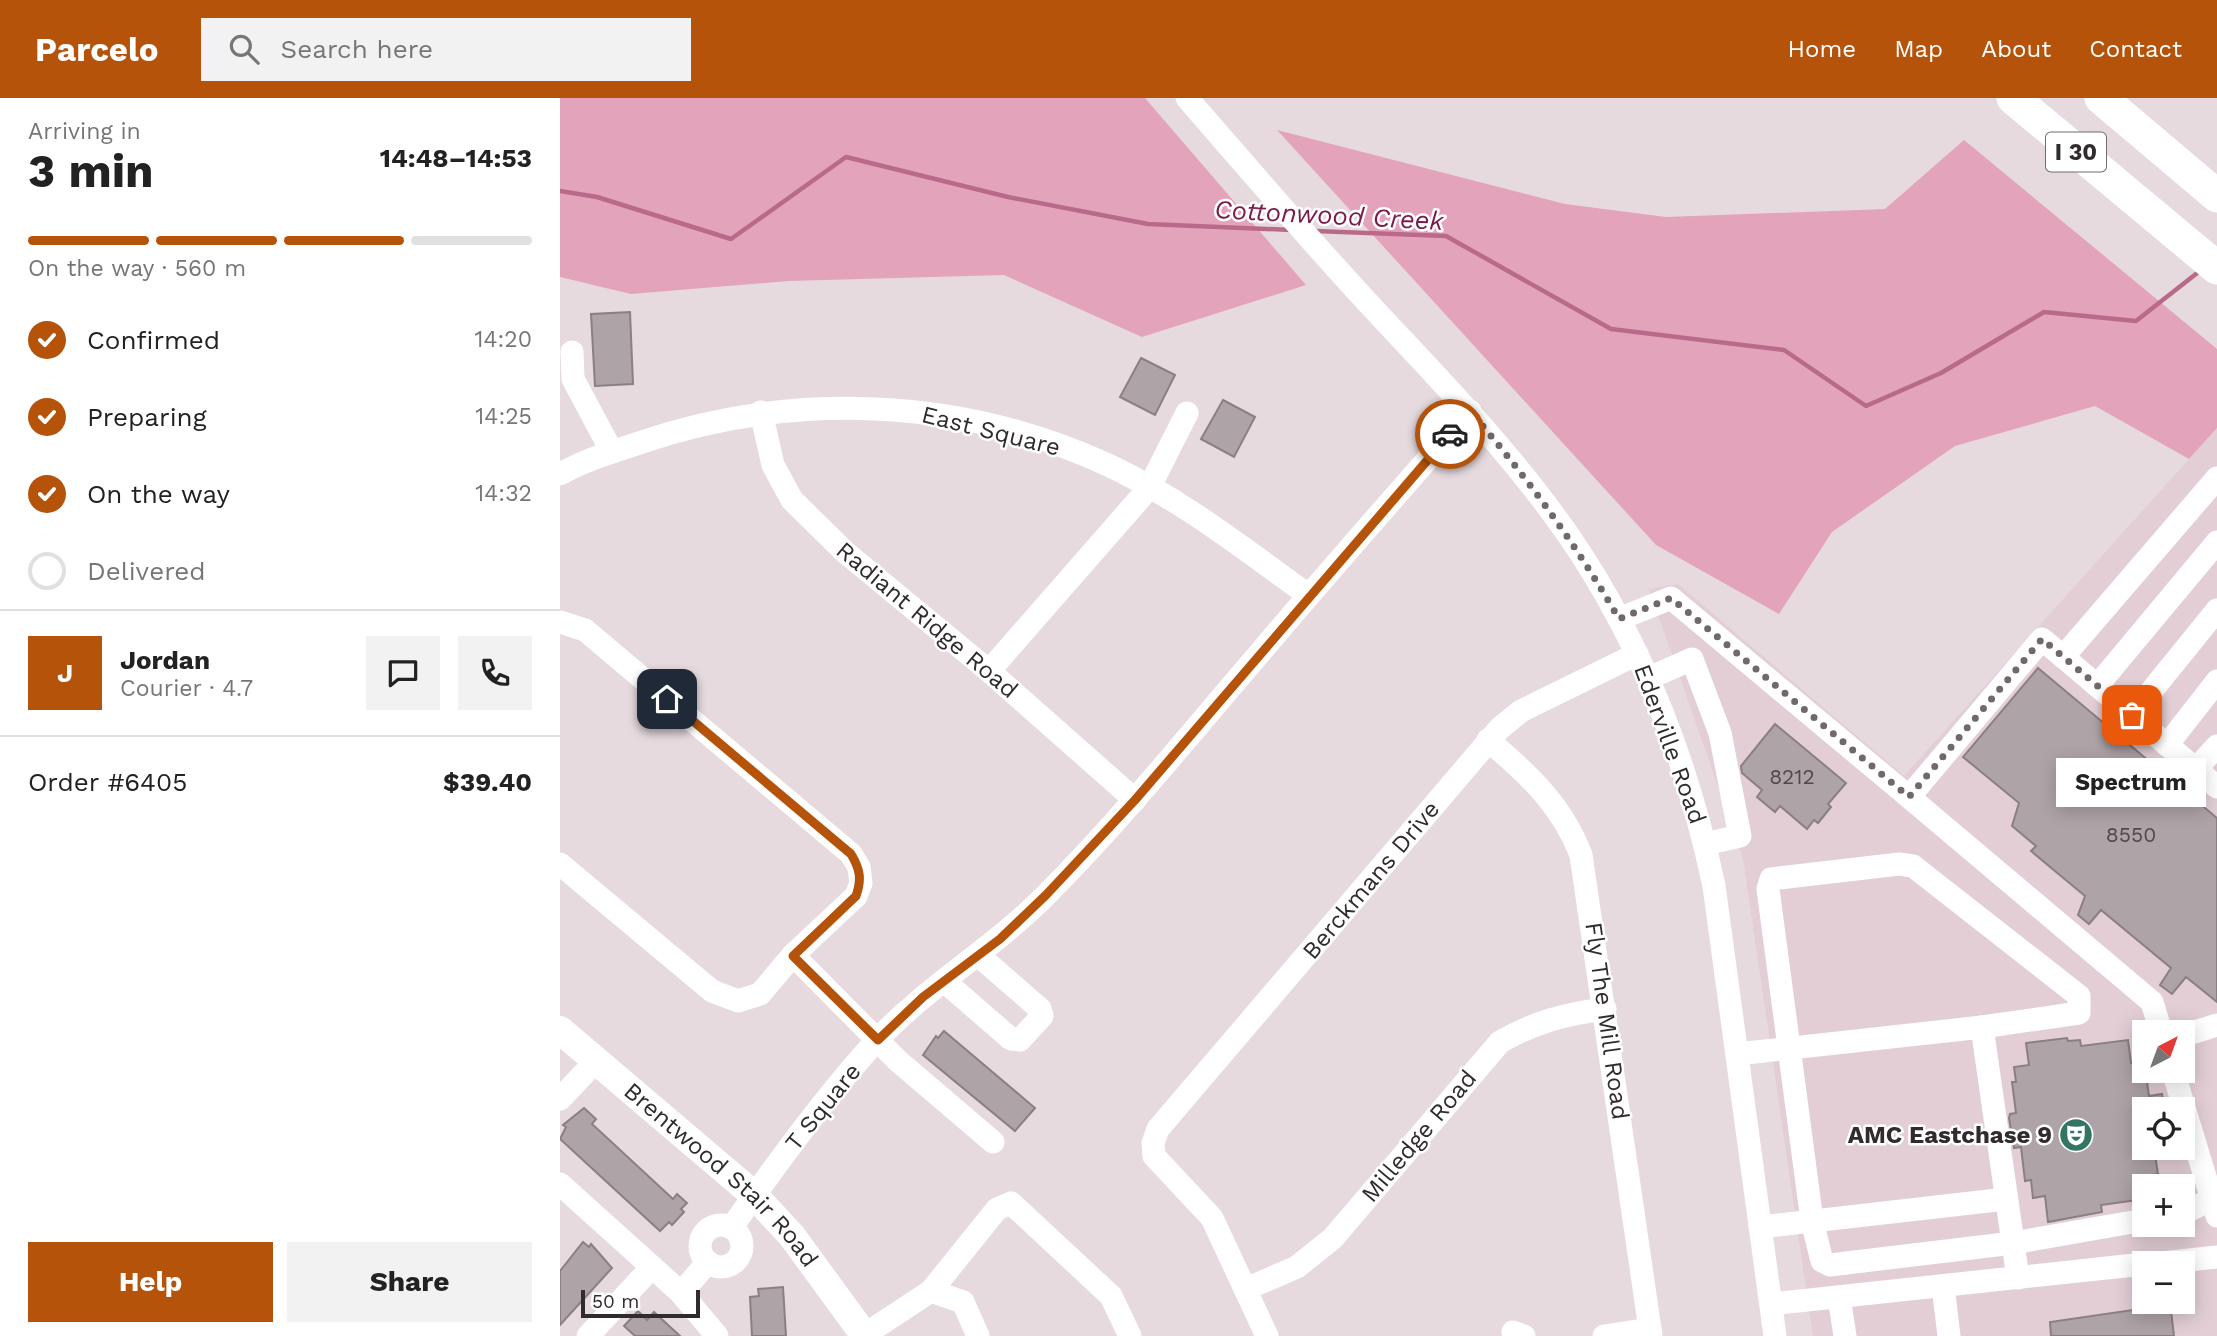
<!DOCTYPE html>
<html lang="en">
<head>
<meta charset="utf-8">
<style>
  body { margin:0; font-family:"Work Sans",sans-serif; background:#f2f2f2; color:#222; height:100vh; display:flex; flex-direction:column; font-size:26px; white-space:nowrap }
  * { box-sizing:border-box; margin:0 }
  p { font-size:23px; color:#767676 }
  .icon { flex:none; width:38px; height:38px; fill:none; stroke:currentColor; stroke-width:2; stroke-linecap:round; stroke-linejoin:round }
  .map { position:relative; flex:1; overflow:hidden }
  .side { display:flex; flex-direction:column; background:#fff; width:560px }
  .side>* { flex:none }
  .needle { width:46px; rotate:41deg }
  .controls { position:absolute; left:1572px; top:922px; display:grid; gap:14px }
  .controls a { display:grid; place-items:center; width:63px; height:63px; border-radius:0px; background:#fff; box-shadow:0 4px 18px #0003; font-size:35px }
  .scale { position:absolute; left:21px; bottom:18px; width:119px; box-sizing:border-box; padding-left:7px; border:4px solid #302c2d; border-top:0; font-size:19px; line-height:24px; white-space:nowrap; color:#302c2d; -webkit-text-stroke:5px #fff; paint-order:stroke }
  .pin { position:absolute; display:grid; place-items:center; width:60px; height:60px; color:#fff; margin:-30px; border-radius:14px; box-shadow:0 4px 10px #0006 }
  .courier { position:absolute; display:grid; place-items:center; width:70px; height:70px; margin:-35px; border:5px solid #b45309; border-radius:50%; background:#fff; color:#222; box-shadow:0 2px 9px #0007 }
  .bubble { position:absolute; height:49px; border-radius:0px; background:#fff; box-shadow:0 4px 18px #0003; font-size:23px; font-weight:700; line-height:49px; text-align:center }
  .overview em { font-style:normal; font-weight:700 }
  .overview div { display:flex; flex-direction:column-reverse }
  .overview { display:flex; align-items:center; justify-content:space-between; height:119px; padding:0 28px }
  h1 { font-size:46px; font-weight:700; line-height:52px }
  .bar { display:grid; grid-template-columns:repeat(4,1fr); gap:10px 7px; align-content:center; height:84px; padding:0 28px }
  .bar i { height:9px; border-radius:5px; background:#e0e0e0 }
  .bar .on { background:#b45309 }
  .bar p { grid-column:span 4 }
  .line { display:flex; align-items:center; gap:18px; padding:0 28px; border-top:2px solid #e0e0e0 }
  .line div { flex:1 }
  .round { display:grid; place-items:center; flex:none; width:74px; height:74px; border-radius:0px; background:#f2f2f2 }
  ol { padding:0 28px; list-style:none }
  li { display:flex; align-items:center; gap:21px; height:77px }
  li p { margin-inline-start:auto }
  li .icon { padding:7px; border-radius:50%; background:#b45309; color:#fff; stroke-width:4 }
  li:last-child { color:#767676 }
  li i { width:38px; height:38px; border:4px solid #e0e0e0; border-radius:50% }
  .button { display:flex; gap:14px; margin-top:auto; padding:14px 28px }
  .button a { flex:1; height:80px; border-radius:0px; background:#b45309; color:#fff; font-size:28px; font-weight:700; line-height:80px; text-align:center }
  .button a+a { background:#f2f2f2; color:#222 }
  header { display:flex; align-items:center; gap:42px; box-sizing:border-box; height:98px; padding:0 35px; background:#b45309; color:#fff }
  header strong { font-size:33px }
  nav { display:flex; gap:38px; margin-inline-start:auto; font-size:24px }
  .search { width:490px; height:63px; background:#f2f2f2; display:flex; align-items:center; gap:18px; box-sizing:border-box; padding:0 24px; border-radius:0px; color:#767676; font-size:26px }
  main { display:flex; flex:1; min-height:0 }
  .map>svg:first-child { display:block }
  .built { fill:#e3ced5; fill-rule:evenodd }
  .green { fill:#e3a4bb }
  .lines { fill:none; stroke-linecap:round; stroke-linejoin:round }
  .stream { stroke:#b96a8a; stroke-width:4.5 }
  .building { fill:#aea3a7; stroke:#8a7f83; stroke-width:2 }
  .minor { stroke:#fff; stroke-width:23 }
  .major { stroke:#fff; stroke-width:28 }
  .highway { stroke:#fff; stroke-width:33 }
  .done { stroke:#70696b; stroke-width:7; stroke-dasharray:0 12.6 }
  .route { stroke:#b45309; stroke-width:9 }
  .labels { text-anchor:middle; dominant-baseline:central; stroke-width:5; stroke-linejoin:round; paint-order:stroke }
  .number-label { font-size:21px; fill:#504a4c }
  .shield { fill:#fff; stroke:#6e6b6c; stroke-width:2 }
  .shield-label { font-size:23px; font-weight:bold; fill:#302c2d }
  .street-label { font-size:24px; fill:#302c2d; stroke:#fff }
  .poi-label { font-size:24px; font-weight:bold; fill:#302c2d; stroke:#fff; text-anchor:end }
  .water-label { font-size:26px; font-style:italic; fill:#7c1b4b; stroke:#fff }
</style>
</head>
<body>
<header>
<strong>Parcelo</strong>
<div class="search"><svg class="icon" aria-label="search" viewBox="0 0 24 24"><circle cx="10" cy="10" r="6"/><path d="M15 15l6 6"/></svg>Search here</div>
<nav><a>Home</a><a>Map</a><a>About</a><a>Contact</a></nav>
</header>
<main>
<section class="side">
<div class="overview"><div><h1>3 min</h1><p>Arriving in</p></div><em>14:48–14:53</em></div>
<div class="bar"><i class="on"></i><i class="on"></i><i class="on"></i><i></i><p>On the way · 560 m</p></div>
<ol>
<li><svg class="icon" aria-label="check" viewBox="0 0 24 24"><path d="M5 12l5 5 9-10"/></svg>Confirmed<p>14:20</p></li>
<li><svg class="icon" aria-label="check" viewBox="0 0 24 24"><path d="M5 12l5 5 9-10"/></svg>Preparing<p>14:25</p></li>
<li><svg class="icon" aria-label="check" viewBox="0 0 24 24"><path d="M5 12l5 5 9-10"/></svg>On the way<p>14:32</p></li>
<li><i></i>Delivered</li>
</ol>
<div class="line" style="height:126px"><b class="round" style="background:#b45309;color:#fff">J</b><div><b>Jordan</b><p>Courier · 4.7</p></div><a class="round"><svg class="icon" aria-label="chat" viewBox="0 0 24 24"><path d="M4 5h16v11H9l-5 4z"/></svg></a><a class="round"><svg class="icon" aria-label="phone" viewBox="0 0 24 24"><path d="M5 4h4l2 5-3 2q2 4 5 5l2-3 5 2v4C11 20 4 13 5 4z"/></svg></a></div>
<div class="line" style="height:91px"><div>Order #6405</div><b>$39.40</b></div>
<div class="button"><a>Help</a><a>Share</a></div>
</section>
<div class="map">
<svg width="1657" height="1238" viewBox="0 0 1657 1238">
  <rect width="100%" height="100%" fill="#e6dade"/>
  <path class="built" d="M1657,330V1238H1253L1183,760L1089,491L1118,486L1344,678ZM1584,934H1622V973H1584ZM1584,1012H1622V1050H1584ZM1584,1088H1622V1127H1584ZM1584,1166H1622V1204H1584Z"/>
  <g class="green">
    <path d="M0,0H585L746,187L582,239L444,177L229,183L71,196L0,179Z"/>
    <path d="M717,32L1005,106L1106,119L1325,111L1404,42L1657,251V330L1629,361L1535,308L1395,348L1272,434L1219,516L1096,447Z"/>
  </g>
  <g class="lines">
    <g class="stream">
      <path d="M0,93L37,99L171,141L286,59L448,99L588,126L732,132"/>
      <path d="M755,133L886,138L1051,231L1224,252L1306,308L1381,275L1484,214L1576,223L1641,172"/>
    </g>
  </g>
  <g class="building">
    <path d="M70,214L73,286L35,288L31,216Z"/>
    <path d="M581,260L615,277L595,317L560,299Z"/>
    <path d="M663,302L695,319L674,359L641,341Z"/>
    <path d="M1478,570L1657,720V904L1626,879L1612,896L1600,887L1611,870L1541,812L1529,826L1518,817L1525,798L1471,753L1476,748L1452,728L1459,705L1403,659Z"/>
    <path d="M1215,626L1286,685L1268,706L1271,709L1258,725L1254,722L1247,731L1220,708L1215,714L1197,699L1202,692L1182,675L1181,668Z"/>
    <path d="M384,933L475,1010L455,1033L363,957L376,938L378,940Z"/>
    <path d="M1507,940L1508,943L1520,942L1521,948L1568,942L1571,965L1584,963L1589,998L1602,996L1605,1012H1584V1050H1594L1598,1076L1585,1078L1584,1101L1541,1107L1542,1114L1488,1124L1485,1098L1473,1100L1471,1082L1465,1083L1461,1049L1454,1050L1449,1020L1450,1016L1456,1015L1452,984H1456L1454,969L1469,967L1466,945Z"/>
    <path d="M24,1010L36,1021L32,1026L113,1101L117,1096L127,1105L121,1111L124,1114L112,1127L109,1124L100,1133L0,1041L6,1029L3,1027Z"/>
    <path d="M23,1144L29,1149L31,1146L52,1170L0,1227V1173Z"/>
    <path d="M223,1189L226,1238H192L190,1199L199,1198L198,1191Z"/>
    <path d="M1586,1204H1610L1614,1238H1491L1490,1224L1587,1210Z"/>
    <path d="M78,1213L87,1222L94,1214L120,1238H75L64,1228Z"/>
  </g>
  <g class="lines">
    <g class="minor">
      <path d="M627,0C687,69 747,139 809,206C884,287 961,364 1021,456C1087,558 1129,670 1154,788L1215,1238"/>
      <path d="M12,254L13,281L52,354"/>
      <path d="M201,314L213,367L232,402L285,454L429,573L575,702"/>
      <path d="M0,376C25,362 52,354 79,345C231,293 401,299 548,367C621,401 684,451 748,497"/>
      <path d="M1059,521L1111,500L1349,699"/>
      <path d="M0,524L25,532L291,756L299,769L301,785L296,798L233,857L200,896L178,903L152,893L0,766"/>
      <path d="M1503,559L1657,380"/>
      <path d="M429,573L589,390L627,315"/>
      <path d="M1089,580L1132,561L1160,635L1180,738L1145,746"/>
      <path d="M1537,588L1657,444"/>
      <path d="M1572,617L1657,512"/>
      <path d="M928,642C968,676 1002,707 1021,757L1091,1238"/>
      <path d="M1607,647L1657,583"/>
      <path d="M1636,671L1657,648"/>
      <path d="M233,857L337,962L433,1044"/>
      <path d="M384,883L451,941L460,942L482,918L480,911L418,857"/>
      <path d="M1422,929L1519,915V898L1353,768L1339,766L1211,781L1208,791L1252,1123L1262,1163L1270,1167L1453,1145L1584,1122"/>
      <path d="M1601,934L1592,904L1349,699L1482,541L1657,689"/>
      <path d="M1622,938L1657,927"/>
      <path d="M1177,956L1422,929L1458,1180"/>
      <path d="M1613,973L1657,1118"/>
      <path d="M0,1001L37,962"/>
      <path d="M0,1086L121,1195L157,1238"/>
      <path d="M1622,1116L1652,1101"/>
      <circle cx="161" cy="1148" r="21"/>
      <path d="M172,1129C215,1068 267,996 318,941C369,887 434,850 486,797C562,721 629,637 699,556C768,474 839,394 910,313"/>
      <path d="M1200,1129L1446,1101"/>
      <path d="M1592,1166L1657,1159"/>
      <path d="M1383,1188L1389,1238"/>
      <path d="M686,1191L737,1169L773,1140L940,944C975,924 1005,916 1045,911"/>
      <path d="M371,1193L437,1111L451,1105L551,1198L570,1238"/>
      <path d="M121,1195L148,1164"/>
      <path d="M1279,1199L1285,1238"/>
      <path d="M1211,1206L1584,1166"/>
      <path d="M953,1234L964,1238"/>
      <path d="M304,1237L371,1193L403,1204L418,1238"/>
      <path d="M28,1238L92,1169"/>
      <path d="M707,1238L652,1120L594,1058L593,1045L598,1031L939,631L961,613L1077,556"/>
      <path d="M1044,1238L1090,1231"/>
    </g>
    <path class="major" id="s1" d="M0,932L194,1097L232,1138L305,1238"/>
    <g class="highway">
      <path d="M1453,0L1657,170"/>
      <path d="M1541,0L1657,98"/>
    </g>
  </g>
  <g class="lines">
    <path class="done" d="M890,336L910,313C966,378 1016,446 1059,521L1111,500L1349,699L1482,541L1572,617"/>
    <path class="route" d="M107,601L291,756C300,771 302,781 296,798L233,858L318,942L363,899L440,841L486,797L575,702L890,336"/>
  </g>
  <defs>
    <g id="theatre-disc" transform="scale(1.75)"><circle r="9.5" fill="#337565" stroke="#fff"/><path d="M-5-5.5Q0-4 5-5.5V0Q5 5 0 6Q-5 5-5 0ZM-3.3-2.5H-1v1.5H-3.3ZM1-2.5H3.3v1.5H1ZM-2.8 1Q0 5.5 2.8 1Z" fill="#fff"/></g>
  </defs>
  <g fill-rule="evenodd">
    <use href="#theatre-disc" x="1516" y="1037"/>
  </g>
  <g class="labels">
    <g class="number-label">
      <text x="1232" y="678">8212</text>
      <text x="1571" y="736">8550</text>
    </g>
    <rect class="shield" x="1486" y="34.5" width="60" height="39" rx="5"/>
    <g class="shield-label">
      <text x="1516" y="54">I 30</text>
    </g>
    <g class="street-label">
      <text transform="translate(431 333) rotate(14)">East Square</text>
      <text transform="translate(367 522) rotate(40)">Radiant Ridge Road</text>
      <text transform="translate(1110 646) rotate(70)">Ederville Road</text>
      <text transform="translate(811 782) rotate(-50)">Berckmans Drive</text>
      <text transform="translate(1047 923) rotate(82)">Fly The Mill Road</text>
      <text transform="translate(263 1009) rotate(-51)">T Square</text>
      <text transform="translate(859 1038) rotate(-50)">Milledge Road</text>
      <text stroke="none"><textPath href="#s1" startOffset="217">Brentwood Stair Road</textPath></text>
    </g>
    <g class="poi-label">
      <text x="1492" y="1037">AMC Eastchase 9</text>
    </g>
    <g class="water-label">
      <text transform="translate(769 117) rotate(3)">Cottonwood Creek</text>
    </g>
  </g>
</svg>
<div class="controls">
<a><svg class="needle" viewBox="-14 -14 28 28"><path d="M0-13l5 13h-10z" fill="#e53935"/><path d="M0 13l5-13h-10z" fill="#767676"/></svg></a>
<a><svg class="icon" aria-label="locate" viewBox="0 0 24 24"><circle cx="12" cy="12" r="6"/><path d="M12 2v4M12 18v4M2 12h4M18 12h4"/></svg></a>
<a>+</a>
<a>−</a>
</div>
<div class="scale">50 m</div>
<div class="pin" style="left:1572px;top:617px;background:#ea580c"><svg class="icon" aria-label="bag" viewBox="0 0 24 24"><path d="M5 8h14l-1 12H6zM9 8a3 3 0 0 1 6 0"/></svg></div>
<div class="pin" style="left:107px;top:601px;background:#1f2937"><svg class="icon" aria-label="home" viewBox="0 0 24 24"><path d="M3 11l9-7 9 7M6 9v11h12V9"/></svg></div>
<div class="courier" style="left:890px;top:336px"><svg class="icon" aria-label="car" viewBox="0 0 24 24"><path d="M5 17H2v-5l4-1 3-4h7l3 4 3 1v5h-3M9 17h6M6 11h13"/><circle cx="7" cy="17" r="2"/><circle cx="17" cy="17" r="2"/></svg></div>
<div class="bubble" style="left:1496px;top:660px;width:150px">Spectrum</div>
</div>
</main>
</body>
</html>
